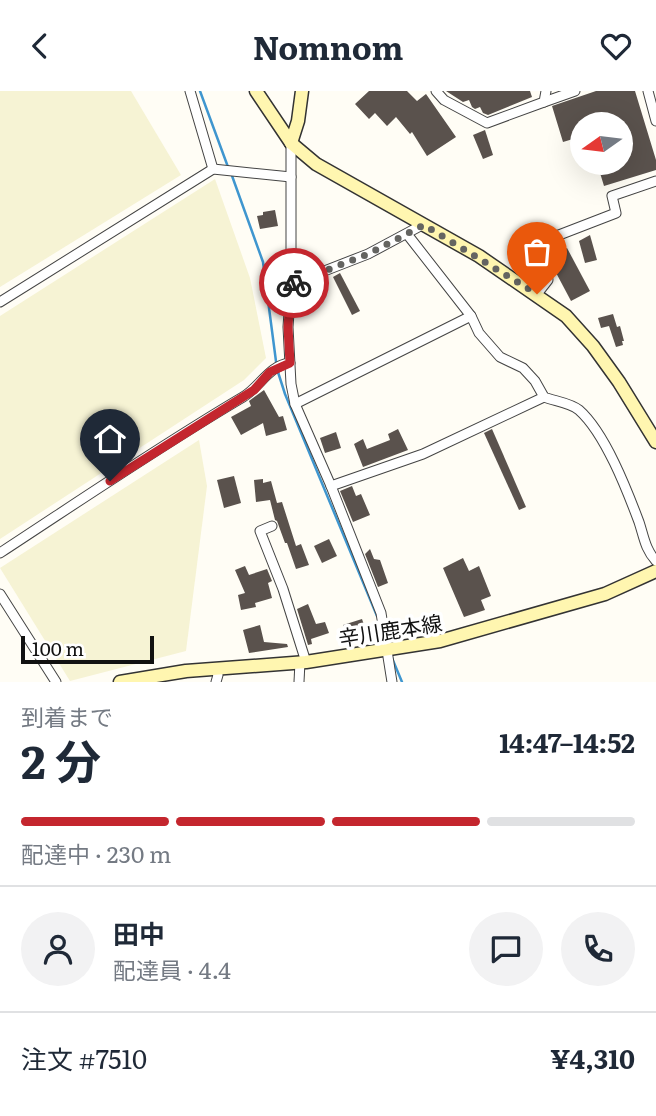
<!DOCTYPE html>
<html lang="ja">
<head>
<meta charset="utf-8">
<style>
  body { margin:0; font-family:Literata,"Noto Sans JP",serif; background:#f2f2f3; color:#1f2937; height:100vh; display:flex; flex-direction:column; font-size:26px; white-space:nowrap }
  * { box-sizing:border-box; margin:0 }
  p { font-size:23px; color:#747a83 }
  .icon { flex:none; width:38px; height:38px; fill:none; stroke:currentColor; stroke-width:2; stroke-linecap:round; stroke-linejoin:round }
  .map { position:relative; height:591px; overflow:hidden }
  .details { display:flex; flex-direction:column; background:#fff; flex:1 }
  .details>* { flex:none }
  .needle { width:46px; rotate:256deg }
  .tools { position:absolute; left:570px; top:21px; display:grid; gap:14px }
  .tools a { display:grid; place-items:center; width:63px; height:63px; border-radius:50%; background:#fff; box-shadow:0 7px 28px #0002; font-size:35px }
  .scale { position:absolute; left:21px; bottom:18px; width:133px; box-sizing:border-box; padding-left:7px; border:4px solid #111; border-top:0; font-size:19px; line-height:24px; white-space:nowrap; color:#111; -webkit-text-stroke:5px #fff; paint-order:stroke }
  .pin { position:absolute; display:grid; place-items:center; width:60px; height:60px; color:#fff; margin:-72px -30px; border-radius:50% 50% 50% 0; rotate:-45deg; box-shadow:0 0 7px #0007 }
  .pin .icon { rotate:45deg }
  .courier { position:absolute; display:grid; place-items:center; width:70px; height:70px; margin:-35px; border:5px solid #c4262e; border-radius:50%; background:#fff; color:#222; box-shadow:0 2px 9px #0007 }
  .head em { font-style:normal; font-weight:700 }
  .head div { display:flex; flex-direction:column-reverse }
  .head { display:flex; align-items:center; justify-content:space-between; height:119px; padding:0 21px }
  h1 { font-size:46px; font-weight:700; line-height:52px }
  .bar { display:grid; grid-template-columns:repeat(4,1fr); gap:10px 7px; align-content:center; height:84px; padding:0 21px }
  .bar i { height:9px; border-radius:5px; background:#e0e1e3 }
  .bar .on { background:#c4262e }
  .bar p { grid-column:span 4 }
  .line { display:flex; align-items:center; gap:18px; padding:0 21px; border-top:2px solid #e0e1e3 }
  .line div { flex:1 }
  .round { display:grid; place-items:center; flex:none; width:74px; height:74px; border-radius:37px; background:#f2f2f3 }
  header { display:flex; justify-content:space-between; align-items:center; height:91px; padding:0 21px; background:#fff; font-size:32px; font-weight:700 }
  .map>svg:first-child { display:block }
  .farmland { fill:#f6f3d4 }
  .lines { fill:none; stroke-linecap:round; stroke-linejoin:round }
  .stream { stroke:#3f96cf; stroke-width:2.5 }
  .building { fill:#5a524d }
  .street-casing { stroke:#444; stroke-width:11 }
  .secondary-casing { stroke:#333; stroke-width:15 }
  .street { stroke:#fff; stroke-width:9 }
  .secondary { stroke:#fff6b0; stroke-width:12 }
  .done { stroke:#646461; stroke-width:7; stroke-dasharray:0 12.6 }
  .route { stroke:#c4262e; stroke-width:9 }
  .labels { text-anchor:middle; dominant-baseline:central; stroke-width:7; stroke-linejoin:round; paint-order:stroke }
  .street-label { font-size:21px; fill:#111; stroke:#fff }
</style>
</head>
<body>
<header><svg class="icon" aria-label="back" viewBox="0 0 24 24"><path d="M15 5l-7 7 7 7"/></svg>Nomnom<svg class="icon" aria-label="heart" viewBox="0 0 24 24"><path d="M12 20l-8-8c-3-5 5-10 8-4 3-6 11-1 8 4z"/></svg></header>
<div class="map">
<svg width="656" height="591" viewBox="0 0 656 591">
  <rect width="100%" height="100%" fill="#fffdf5"/>
  <g class="farmland">
    <path d="M0,0H131L181,84L0,196Z"/>
    <path d="M215,88L250,187L266,267L244,289L0,448V225Z"/>
    <path d="M199,349L207,395L186,560L70,590L0,477Z"/>
  </g>
  <g class="lines">
    <g class="stream">
      <path d="M200,0L228,76"/>
      <path d="M231,82L263,171L277,278L285,303L377,525"/>
      <path d="M392,567L402,591"/>
    </g>
  </g>
  <g class="building">
    <path d="M369,0H407L417,10L426,3L456,46L427,65L412,41L410,43L396,26L387,35L375,22L369,28L355,13Z"/>
    <path d="M446,0H530L532,6L488,24L483,22L480,16L475,18L472,16L469,9L463,11Z"/>
    <path d="M596,0H635L656,69V79L604,95L597,72H621V33H583V45L563,51L552,15Z"/>
    <path d="M485,39L493,64L483,68L473,44Z"/>
    <path d="M275,119L278,135L260,138L257,125L263,124V121Z"/>
    <path d="M590,144L597,169L585,172L579,150Z"/>
    <path d="M567,157L590,200L571,210L554,178L552,165Z"/>
    <path d="M340,182L360,220L352,224L333,186Z"/>
    <path d="M613,223L617,236L620,235L624,250H622L623,254L616,256L609,235L601,237L598,227Z"/>
    <path d="M264,299L279,326L283,325L287,339L266,345L263,332L241,344L231,326L251,315L249,310Z"/>
    <path d="M398,338L408,359L363,376L354,353L363,348L367,358L390,349L388,343Z"/>
    <path d="M492,338L526,416L519,419L484,342Z"/>
    <path d="M336,341L341,357L325,362L320,347Z"/>
    <path d="M234,385L241,412L224,417L217,389Z"/>
    <path d="M263,388V392L271,390L277,412L282,411L296,455L301,453L309,474L296,478L287,452H285L277,430L275,429L270,409L256,411L254,389Z"/>
    <path d="M352,395L356,405L361,403L370,424L353,431L340,400Z"/>
    <path d="M329,448L337,465L322,472L314,455Z"/>
    <path d="M370,458L374,468L380,469L388,492L378,496L365,463Z"/>
    <path d="M463,467L469,480L479,475L491,505L481,509L485,519L464,526L443,477Z"/>
    <path d="M245,475L249,484L267,478L272,490L268,492L272,507L255,512L256,516L241,519L238,504L245,502L235,479Z"/>
    <path d="M308,513L316,533L325,531L329,542L311,548L312,553L308,554L297,518Z"/>
    <path d="M362,528L367,543L348,550L343,534Z"/>
    <path d="M260,534L264,551L287,553L288,556L249,562L243,539Z"/>
  </g>
  <g class="lines">
    <g class="street-casing">
      <g id="street">
        <path d="M190,0L213,78"/>
        <path d="M436,0L444,9L487,32L544,11L546,0"/>
        <path d="M648,0L656,30"/>
        <path d="M544,11L575,0"/>
        <path d="M291,52V193L288,236L291,293L295,313L331,395L381,522L392,591"/>
        <path d="M407,143L471,225L479,242L500,266L523,277L535,290L544,306C554,310 571,312 579,319C605,342 627,399 639,431C644,446 645,458 656,470"/>
        <path d="M291,193L368,163L424,133"/>
        <path d="M537,203L548,189L543,154L546,149L616,122L612,105L656,90"/>
        <path d="M0,211L213,78L291,86"/>
        <path d="M295,313L471,225"/>
        <path d="M331,395L423,363L544,306"/>
        <path d="M272,435L260,440L283,498L306,571"/>
        <path d="M0,462C81,409 160,355 243,306C260,296 269,274 290,272"/>
        <path d="M0,503L56,591"/>
        <path d="M215,578L218,584L216,591"/>
        <path d="M299,591L300,571"/>
      </g>
    </g>
    <g class="secondary-casing">
      <g id="secondary">
        <path d="M256,0L291,52L316,73L479,165L566,225L593,255L619,291L656,351"/>
        <path d="M291,52L298,30L302,0"/>
        <path d="M120,591L186,580L306,571L440,550L605,503L656,480"/>
      </g>
    </g>
    <use href="#street" class="street"/>
    <use href="#secondary" class="secondary"/>
  </g>
  <g class="lines">
    <path class="done" d="M294,192L368,163L424,134L537,203"/>
    <path class="route" d="M110,390L254,299L270,281L290,272L288,236L291,193L294,192"/>
  </g>
  <g class="labels">
    <g class="street-label">
      <text transform="translate(390 538) rotate(-9)">辛川鹿本線</text>
    </g>
  </g>
</svg>
<div class="tools">
<a><svg class="needle" viewBox="-14 -14 28 28"><path d="M0-13l5 13h-10z" fill="#e53935"/><path d="M0 13l5-13h-10z" fill="#747a83"/></svg></a>
</div>
<div class="scale">100 m</div>
<div class="pin" style="left:537px;top:203px;background:#ea580c"><svg class="icon" aria-label="bag" viewBox="0 0 24 24"><path d="M5 8h14l-1 12H6zM9 8a3 3 0 0 1 6 0"/></svg></div>
<div class="pin" style="left:110px;top:390px;background:#1f2937"><svg class="icon" aria-label="home" viewBox="0 0 24 24"><path d="M3 11l9-7 9 7M6 9v11h12V9"/></svg></div>
<div class="courier" style="left:294px;top:192px"><svg class="icon" aria-label="bike" viewBox="0 0 24 24"><circle cx="6" cy="16" r="4"/><circle cx="18" cy="16" r="4"/><path d="M6 16l4-8h5l3 8M10 8l3 8H6M13 5h3"/></svg></div>
</div>
<section class="details">
<div class="head"><div><h1>2 分</h1><p>到着まで</p></div><em>14:47–14:52</em></div>
<div class="bar"><i class="on"></i><i class="on"></i><i class="on"></i><i></i><p>配達中 · 230 m</p></div>
<div class="line" style="height:126px"><a class="round"><svg class="icon" aria-label="person" viewBox="0 0 24 24"><circle cx="12" cy="8" r="4"/><path d="M4 21q1-7 8-7t8 7"/></svg></a><div><b>田中</b><p>配達員 · 4.4</p></div><a class="round"><svg class="icon" aria-label="chat" viewBox="0 0 24 24"><path d="M4 5h16v11H9l-5 4z"/></svg></a><a class="round"><svg class="icon" aria-label="phone" viewBox="0 0 24 24"><path d="M5 4h4l2 5-3 2q2 4 5 5l2-3 5 2v4C11 20 4 13 5 4z"/></svg></a></div>
<div class="line" style="height:91px"><div>注文 #7510</div><b>¥4,310</b></div>
</section>
</body>
</html>
